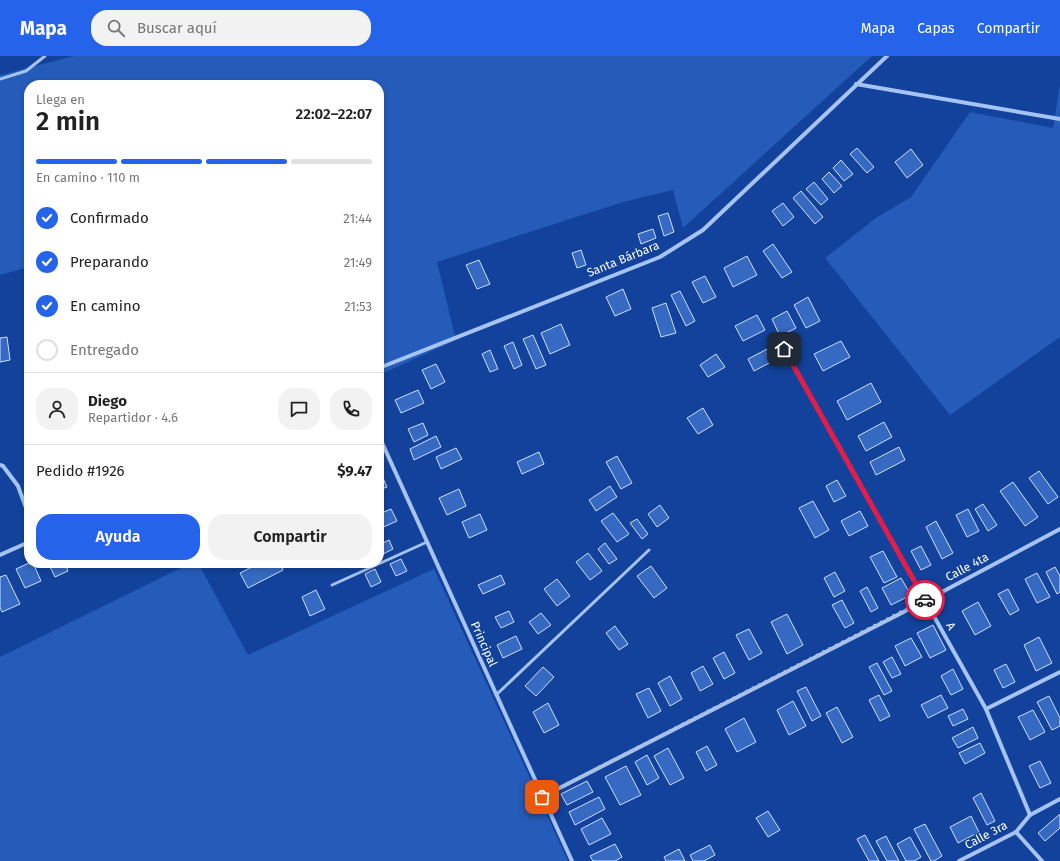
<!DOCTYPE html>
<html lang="es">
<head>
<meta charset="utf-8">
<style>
  body { margin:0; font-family:"Fira Sans",sans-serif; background:#f2f2f2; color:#222; height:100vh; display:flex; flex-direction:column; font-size:15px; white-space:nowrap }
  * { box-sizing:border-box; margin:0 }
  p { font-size:13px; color:#767676 }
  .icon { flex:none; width:22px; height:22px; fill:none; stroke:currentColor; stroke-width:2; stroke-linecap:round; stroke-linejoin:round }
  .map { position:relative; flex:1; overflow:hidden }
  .details { position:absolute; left:24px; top:24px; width:360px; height:488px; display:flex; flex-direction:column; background:#fff; border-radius:16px; box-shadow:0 2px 6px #0003 }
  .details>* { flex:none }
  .pin { position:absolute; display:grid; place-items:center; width:34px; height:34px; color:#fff; margin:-17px; border-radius:8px; box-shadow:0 2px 6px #0006 }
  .courier { position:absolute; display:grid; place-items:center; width:40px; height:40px; margin:-20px; border:3px solid #e11d48; border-radius:50%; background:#fff; color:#222; box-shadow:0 1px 5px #0007 }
  .head em { font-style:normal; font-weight:600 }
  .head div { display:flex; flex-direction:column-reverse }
  .head { display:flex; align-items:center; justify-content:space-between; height:68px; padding:0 12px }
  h1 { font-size:26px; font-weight:600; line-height:30px }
  .bar { display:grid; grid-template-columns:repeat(4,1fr); gap:6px 4px; align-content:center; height:48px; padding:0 12px }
  .bar i { height:5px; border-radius:3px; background:#e0e0e0 }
  .bar .selected { background:#2563eb }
  .bar p { grid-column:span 4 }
  .line { display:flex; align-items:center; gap:10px; padding:0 12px; border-top:1px solid #e0e0e0 }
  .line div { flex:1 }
  .round { display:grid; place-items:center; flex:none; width:42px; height:42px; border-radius:16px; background:#f2f2f2 }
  ol { padding:0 12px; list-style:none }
  li { display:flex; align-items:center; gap:12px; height:44px }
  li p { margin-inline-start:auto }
  li .icon { padding:4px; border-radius:50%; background:#2563eb; color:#fff; stroke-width:4 }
  li:last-child { color:#767676 }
  li i { width:22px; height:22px; border:2px solid #e0e0e0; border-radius:50% }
  .action { display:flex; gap:8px; margin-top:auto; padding:8px 12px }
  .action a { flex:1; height:46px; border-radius:16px; background:#2563eb; color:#fff; font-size:16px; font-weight:600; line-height:46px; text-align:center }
  .action a+a { background:#f2f2f2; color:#222 }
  header { display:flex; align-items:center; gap:24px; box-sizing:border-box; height:56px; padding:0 20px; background:#2563eb; color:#fff }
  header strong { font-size:19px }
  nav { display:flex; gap:22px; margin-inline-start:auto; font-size:14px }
  .search { width:280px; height:36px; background:#f2f2f2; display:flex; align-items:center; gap:10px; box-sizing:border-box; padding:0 14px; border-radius:16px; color:#767676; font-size:15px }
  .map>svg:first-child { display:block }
  .green { fill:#255bb9 }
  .building { fill:#3669c1; stroke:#cee0fe }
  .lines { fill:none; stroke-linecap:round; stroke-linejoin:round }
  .service { stroke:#a6c3f4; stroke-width:3 }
  .minor { stroke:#a6c3f4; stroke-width:4 }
  .done { stroke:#acbddc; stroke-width:4; stroke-dasharray:0 7.2 }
  .route { stroke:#e11d48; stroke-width:5 }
  .labels { text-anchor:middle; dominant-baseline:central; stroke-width:3; stroke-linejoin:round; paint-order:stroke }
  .street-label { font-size:12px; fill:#fff; stroke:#12429b }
</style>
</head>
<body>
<header>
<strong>Mapa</strong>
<div class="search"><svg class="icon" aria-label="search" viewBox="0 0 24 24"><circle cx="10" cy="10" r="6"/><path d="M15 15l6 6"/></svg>Buscar aquí</div>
<nav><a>Mapa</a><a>Capas</a><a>Compartir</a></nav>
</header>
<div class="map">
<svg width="1060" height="805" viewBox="0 0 1060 805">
  <rect width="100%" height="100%" fill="#12429b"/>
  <g class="green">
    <path d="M74,0H872L683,172L673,134L623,146L437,206L456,284L379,319V29H29V211L0,219V19Z"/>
    <path d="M1060,28V281L950,359L825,202L876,162L911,141L970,56L1053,72Z"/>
    <path d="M191,507H198L248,599L434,513L568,805H0V601Z"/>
  </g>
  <g class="building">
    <path d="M857,92L874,111L867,117L850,98Z"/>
    <path d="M911,93L923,109L907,122L895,106Z"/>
    <path d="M841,104L853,118L844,125L833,112Z"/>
    <path d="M829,116L842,130L834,137L822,123Z"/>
    <path d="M814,126L828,143L821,149L806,133Z"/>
    <path d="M801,135L823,161L815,168L793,142Z"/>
    <path d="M783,147L794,161L783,170L772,155Z"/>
    <path d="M668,157L674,176L664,180L658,160Z"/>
    <path d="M653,173L656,182L641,188L638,178Z"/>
    <path d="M773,188L792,216L782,222L763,195Z"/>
    <path d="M581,194L586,209L577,212L572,197Z"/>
    <path d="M747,200L757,219L733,231L724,212Z"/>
    <path d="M479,204L490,228L477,233L466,209Z"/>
    <path d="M705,220L716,241L703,247L692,226Z"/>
    <path d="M623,233L631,253L615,260L606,241Z"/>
    <path d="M680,235L695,265L686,270L671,239Z"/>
    <path d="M808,241L820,265L806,272L794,249Z"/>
    <path d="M666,247L676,277L661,281L652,252Z"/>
    <path d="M787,255L796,272L780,280L772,263Z"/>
    <path d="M757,259L765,274L743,285L735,270Z"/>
    <path d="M561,268L570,289L550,298L541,277Z"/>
    <path d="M533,279L546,309L536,313L523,283Z"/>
    <path d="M7,281L10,304L0,306V282Z"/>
    <path d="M841,285L850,301L823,315L814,298Z"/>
    <path d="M513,286L522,309L514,313L504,290Z"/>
    <path d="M769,292L775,304L754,315L748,303Z"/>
    <path d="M490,294L498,313L490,316L482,298Z"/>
    <path d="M716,298L725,311L708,321L700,309Z"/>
    <path d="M436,308L445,326L431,333L422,314Z"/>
    <path d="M871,327L881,346L847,364L837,345Z"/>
    <path d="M418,334L424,347L401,357L395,344Z"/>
    <path d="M703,352L713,369L698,378L687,362Z"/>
    <path d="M884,366L892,381L866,395L858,380Z"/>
    <path d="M423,367L428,379L414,386L408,373Z"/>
    <path d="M436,380L441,391L414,404L410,393Z"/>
    <path d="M899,391L905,404L876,419L870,406Z"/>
    <path d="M456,392L462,403L441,413L436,401Z"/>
    <path d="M539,396L544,408L522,418L517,406Z"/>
    <path d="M617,400L632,427L621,433L606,406Z"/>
    <path d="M1039,415L1058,441L1048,448L1029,422Z"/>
    <path d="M382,420L387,431L379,434V421Z"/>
    <path d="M837,424L846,440L834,446L826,430Z"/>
    <path d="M1013,426L1038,461L1025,470L1000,435Z"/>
    <path d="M610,430L617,441L596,455L589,444Z"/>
    <path d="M459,433L466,450L447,459L439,442Z"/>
    <path d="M813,445L829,474L815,482L799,452Z"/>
    <path d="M983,448L997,469L988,475L975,453Z"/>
    <path d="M660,449L669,462L657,471L648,458Z"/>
    <path d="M391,453L397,465L379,473V458Z"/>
    <path d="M968,453L979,475L967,481L956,459Z"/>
    <path d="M860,455L868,470L849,480L841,465Z"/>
    <path d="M613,457L629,478L617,486L601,465Z"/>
    <path d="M480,458L487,474L469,482L462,466Z"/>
    <path d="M637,463L648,478L642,483L630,467Z"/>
    <path d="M936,465L953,497L942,503L926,471Z"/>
    <path d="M389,484L393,493L379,500V489Z"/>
    <path d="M605,487L617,503L609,508L598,493Z"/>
    <path d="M921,490L931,509L921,514L911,495Z"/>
    <path d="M883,495L897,521L884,527L870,501Z"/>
    <path d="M588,497L602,515L590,524L576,506Z"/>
    <path d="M401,503L407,515L396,520L390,508Z"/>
    <path d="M29,507H33L41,525L25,532L16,513Z"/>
    <path d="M48,507H65L68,515L55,521Z"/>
    <path d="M260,507H280L283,514L248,532L240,517Z"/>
    <path d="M651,510L667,532L654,542L637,520Z"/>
    <path d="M1055,511L1060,520V536L1057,538L1046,516Z"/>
    <path d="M375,513L381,526L371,531L365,518Z"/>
    <path d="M835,516L845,535L834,541L824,522Z"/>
    <path d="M1037,517L1050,541L1037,547L1025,523Z"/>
    <path d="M6,519L20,548L2,556L0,551V521Z"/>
    <path d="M501,519L505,528L483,538L478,529Z"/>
    <path d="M901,522L911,539L891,549L882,532Z"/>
    <path d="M557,523L570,540L557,550L544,533Z"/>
    <path d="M867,531L878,552L871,556L860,535Z"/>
    <path d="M1008,533L1019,554L1010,559L998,538Z"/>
    <path d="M316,534L325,553L310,560L302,541Z"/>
    <path d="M842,544L854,567L845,572L832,549Z"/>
    <path d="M978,546L991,570L975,579L962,555Z"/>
    <path d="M509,555L514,566L501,572L495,561Z"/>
    <path d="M541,557L551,569L538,578L529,566Z"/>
    <path d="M787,558L803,589L787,598L771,566Z"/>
    <path d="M933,569L946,594L930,602L917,577Z"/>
    <path d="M615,570L628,588L619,594L606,577Z"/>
    <path d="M749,573L762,597L749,604L736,579Z"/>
    <path d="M516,580L522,593L503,602L497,589Z"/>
    <path d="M1039,581L1052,607L1036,615L1024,589Z"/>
    <path d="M911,582L922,601L905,610L895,590Z"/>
    <path d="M724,596L735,617L724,623L713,602Z"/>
    <path d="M892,601L901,618L892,622L883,606Z"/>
    <path d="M877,607L892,635L884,639L869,611Z"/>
    <path d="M1006,608L1015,626L1003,632L994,614Z"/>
    <path d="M703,610L713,628L700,635L691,617Z"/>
    <path d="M543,611L554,621L536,640L525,630Z"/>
    <path d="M953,613L963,633L951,639L941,620Z"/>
    <path d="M670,620L682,643L670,650L658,627Z"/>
    <path d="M806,631L821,660L812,665L797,635Z"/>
    <path d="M649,632L661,655L648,662L636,638Z"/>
    <path d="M879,639L890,660L880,665L869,644Z"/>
    <path d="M941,639L948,652L928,662L921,649Z"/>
    <path d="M1049,640L1060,662V670L1052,674L1037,646Z"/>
    <path d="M793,645L806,670L789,679L777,654Z"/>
    <path d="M548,647L559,669L544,677L533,656Z"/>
    <path d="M837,651L853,681L842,687L826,657Z"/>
    <path d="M963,653L968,663L953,670L948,660Z"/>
    <path d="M1033,654L1045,676L1030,684L1018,661Z"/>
    <path d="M744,662L756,686L737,696L725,673Z"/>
    <path d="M973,671L978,682L958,692L952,682Z"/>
    <path d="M980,687L985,697L965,708L959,697Z"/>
    <path d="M707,690L717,709L706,715L696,696Z"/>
    <path d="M668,692L684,722L670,729L654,700Z"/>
    <path d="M647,699L659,722L647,729L635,706Z"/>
    <path d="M1040,705L1051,727L1040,732L1029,710Z"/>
    <path d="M626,710L641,739L620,749L605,721Z"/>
    <path d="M587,725L593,736L567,749L561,738Z"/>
    <path d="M981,737L995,765L987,769L973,742Z"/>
    <path d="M599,741L605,753L575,769L569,756Z"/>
    <path d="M768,755L780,774L768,781L756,762Z"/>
    <path d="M1060,758V772L1045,785L1038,777Z"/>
    <path d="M971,760L979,776L958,787L950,771Z"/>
    <path d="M602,762L611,778L589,789L581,773Z"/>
    <path d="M925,768L942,800L934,805H931L914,773Z"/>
    <path d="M865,779L879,805H869L857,783Z"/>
    <path d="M886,780L899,805H887L876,785Z"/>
    <path d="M910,781L921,801L914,805H906L897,788Z"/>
    <path d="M615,788L622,801L615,805H593L590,800Z"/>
    <path d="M710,789L715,799L704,805H693L690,799Z"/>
    <path d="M679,793L685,805H666L664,801Z"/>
  </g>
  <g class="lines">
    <g class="service">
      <path d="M0,23L26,15L45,0"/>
      <path d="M332,529L427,486"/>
      <path d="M496,639L649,494"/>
    </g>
    <g class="minor">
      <path d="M856,28L1060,63"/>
      <path d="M784,293L986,653L1030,759"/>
      <path d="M379,312L660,201L703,174L887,0"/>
      <path d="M379,380L572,805"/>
      <path d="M0,409L3,410L18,430L29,460"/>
      <path d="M0,499L29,486"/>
      <path d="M986,653L1060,616"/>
      <path d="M542,741L925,545L1060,473"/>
      <path d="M1016,776L1042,805"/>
      <path d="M959,805L1016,776L1030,759L1060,743"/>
    </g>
  </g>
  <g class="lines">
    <path class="done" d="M542,741L925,544"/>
    <path class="route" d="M784,293L925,544"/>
  </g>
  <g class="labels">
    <g class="street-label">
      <text transform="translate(623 203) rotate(-22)">Santa Bárbara</text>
      <text transform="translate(967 511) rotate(-28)">Calle 4ta</text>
      <text transform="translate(951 570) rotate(61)">A</text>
      <text transform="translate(484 588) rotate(66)">Principal</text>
      <text transform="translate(986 779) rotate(-28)">Calle 3ra</text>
    </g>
  </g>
</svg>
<div class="pin" style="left:542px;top:741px;background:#ea580c"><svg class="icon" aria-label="bag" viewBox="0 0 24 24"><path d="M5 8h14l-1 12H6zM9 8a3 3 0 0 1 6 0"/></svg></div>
<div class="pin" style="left:784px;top:293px;background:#1f2937"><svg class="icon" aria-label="home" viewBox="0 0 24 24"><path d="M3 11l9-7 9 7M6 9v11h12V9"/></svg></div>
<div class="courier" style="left:925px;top:544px"><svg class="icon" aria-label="car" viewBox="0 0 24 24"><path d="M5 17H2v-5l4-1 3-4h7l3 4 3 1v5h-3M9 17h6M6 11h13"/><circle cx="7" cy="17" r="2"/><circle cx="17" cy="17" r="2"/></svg></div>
<section class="details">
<div class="head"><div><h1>2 min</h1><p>Llega en</p></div><em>22:02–22:07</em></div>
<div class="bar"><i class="selected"></i><i class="selected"></i><i class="selected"></i><i></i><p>En camino · 110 m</p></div>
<ol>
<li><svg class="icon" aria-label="check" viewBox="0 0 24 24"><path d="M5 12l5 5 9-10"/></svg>Confirmado<p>21:44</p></li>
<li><svg class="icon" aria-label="check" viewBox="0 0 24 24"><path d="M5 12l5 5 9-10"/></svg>Preparando<p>21:49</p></li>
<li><svg class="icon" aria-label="check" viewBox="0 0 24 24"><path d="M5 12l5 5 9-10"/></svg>En camino<p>21:53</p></li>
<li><i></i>Entregado</li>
</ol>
<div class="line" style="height:72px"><a class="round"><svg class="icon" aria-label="person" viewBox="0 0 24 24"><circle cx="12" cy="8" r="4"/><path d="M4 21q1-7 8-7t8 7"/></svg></a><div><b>Diego</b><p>Repartidor · 4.6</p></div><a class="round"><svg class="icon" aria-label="chat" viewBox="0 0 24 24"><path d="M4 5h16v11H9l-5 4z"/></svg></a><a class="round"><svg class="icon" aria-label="phone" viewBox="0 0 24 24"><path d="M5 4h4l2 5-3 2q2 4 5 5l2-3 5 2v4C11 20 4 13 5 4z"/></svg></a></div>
<div class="line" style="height:52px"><div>Pedido #1926</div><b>$9.47</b></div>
<div class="action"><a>Ayuda</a><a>Compartir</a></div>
</section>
</div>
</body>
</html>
